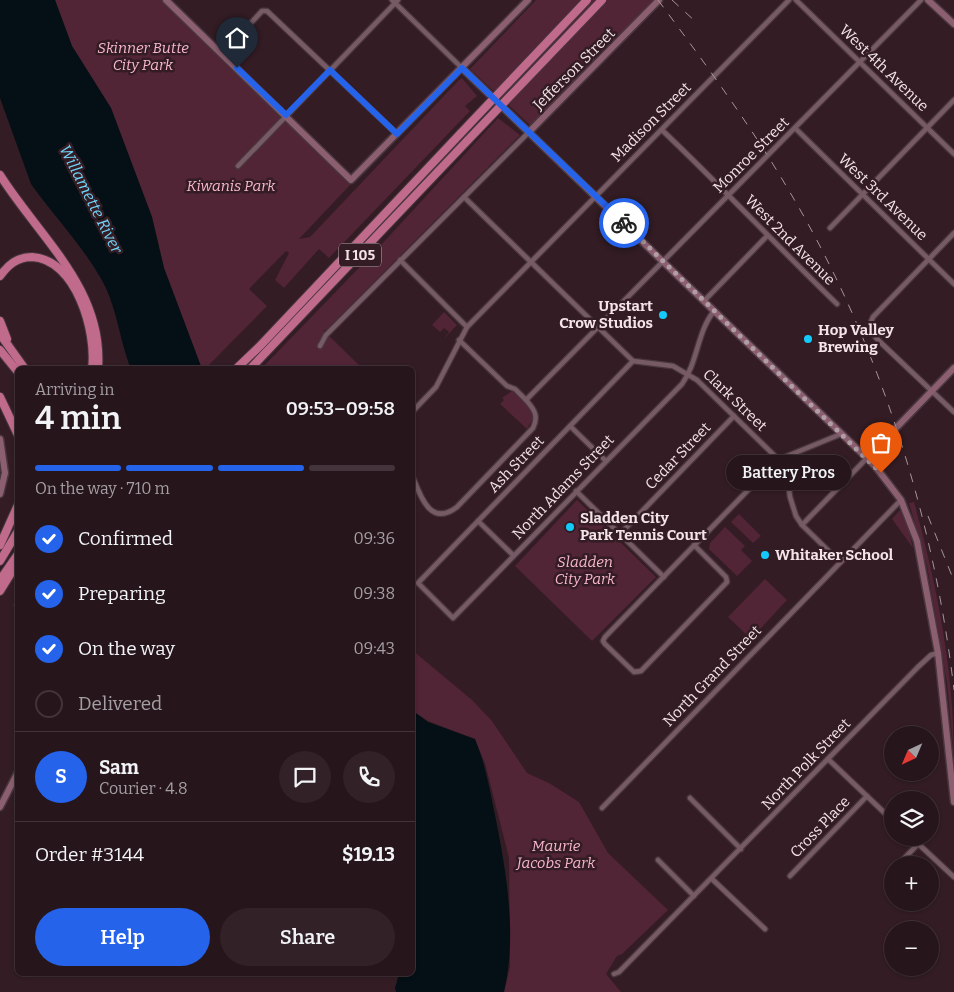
<!DOCTYPE html>
<html lang="en">
<head>
<meta charset="utf-8">
<style>
  body { margin:0; font-family:Bitter,serif; background:#322228; color:#f1f3f6; height:100vh; display:flex; flex-direction:column; font-size:19px; white-space:nowrap }
  * { box-sizing:border-box; margin:0 }
  p { font-size:16px; color:#a49fa3 }
  .icon { flex:none; width:28px; height:28px; fill:none; stroke:currentColor; stroke-width:2; stroke-linecap:round; stroke-linejoin:round }
  .map { position:relative; flex:1; overflow:hidden }
  .details { position:absolute; left:15px; top:366px; width:400px; height:610px; display:flex; flex-direction:column; background:#26151b; border-radius:8px; box-shadow:0 1px 4px #0004,0 0 0 1px #42343a }
  .details>* { flex:none }
  .needle { width:32px; rotate:224deg }
  .controls { position:absolute; left:884px; top:726px; display:grid; gap:10px }
  .controls a { display:grid; place-items:center; width:55px; height:55px; border-radius:50%; background:#26151b; box-shadow:0 1px 4px #0004,0 0 0 1px #42343a; font-size:25px }
  .pin { position:absolute; display:grid; place-items:center; width:42px; height:42px; color:#fff; margin:-51px -21px; border-radius:50% 50% 50% 0; rotate:-45deg; box-shadow:0 0 5px #0007 }
  .pin .icon { rotate:45deg }
  .courier { position:absolute; display:grid; place-items:center; width:50px; height:50px; margin:-25px; border:4px solid #2563eb; border-radius:50%; background:#fff; color:#222; box-shadow:0 1px 6px #0007 }
  .bubble { position:absolute; height:35px; border-radius:18px; background:#26151b; box-shadow:0 1px 4px #0004,0 0 0 1px #42343a; font-size:16px; font-weight:600; line-height:35px; text-align:center }
  .summary em { font-style:normal; font-weight:600 }
  .summary div { display:flex; flex-direction:column-reverse }
  .summary { display:flex; align-items:center; justify-content:space-between; height:85px; padding:0 20px }
  h1 { font-size:32px; font-weight:600; line-height:38px }
  .bar { display:grid; grid-template-columns:repeat(4,1fr); gap:8px 5px; align-content:center; height:60px; padding:0 20px }
  .bar i { height:6px; border-radius:4px; background:#42343a }
  .bar .selected { background:#2563eb }
  .bar p { grid-column:span 4 }
  .line { display:flex; align-items:center; gap:12px; padding:0 20px; border-top:1px solid #42343a }
  .line div { flex:1 }
  .round { display:grid; place-items:center; flex:none; width:52px; height:52px; border-radius:26px; background:#322228 }
  ol { padding:0 20px; list-style:none }
  li { display:flex; align-items:center; gap:15px; height:55px }
  li p { margin-inline-start:auto }
  li .icon { padding:5px; border-radius:50%; background:#2563eb; color:#fff; stroke-width:4 }
  li:last-child { color:#a49fa3 }
  li i { width:28px; height:28px; border:2px solid #42343a; border-radius:50% }
  .cta { display:flex; gap:10px; margin-top:auto; padding:10px 20px }
  .cta a { flex:1; height:58px; border-radius:30px; background:#2563eb; color:#fff; font-size:20px; font-weight:600; line-height:58px; text-align:center }
  .cta a+a { background:#322228; color:#f1f3f6 }
  .map>svg:first-child { display:block }
  .green { fill:#512436 }
  .water { fill:#041015 }
  .lines { fill:none; stroke-linecap:round; stroke-linejoin:round }
  .street-casing { stroke:#4a373e; stroke-width:7 }
  .secondary-casing { stroke:#4a373e; stroke-width:9 }
  .highway-casing { stroke:#4a373e; stroke-width:10 }
  .street { stroke:#765a64; stroke-width:4.5 }
  .secondary { stroke:#8c5f70; stroke-width:6 }
  .highway { stroke:#c16b8c; stroke-width:8 }
  .rail { stroke:#a7949a; stroke-width:1; stroke-dasharray:9 9; stroke-linecap:butt }
  .highway-bridge-casing { stroke:#4a373e; stroke-width:10; stroke-linecap:butt }
  .highway-bridge { stroke:#c16b8c; stroke-width:8 }
  .done { stroke:#b09ea4; stroke-width:5; stroke-dasharray:0 9 }
  .route { stroke:#2563eb; stroke-width:6 }
  .poi-dot { fill:#14cafb; stroke:#331c24; stroke-width:2 }
  .labels { text-anchor:middle; dominant-baseline:central; stroke-width:5; stroke-linejoin:round; paint-order:stroke }
  .shield { fill:#331c24; stroke:#baa8ae; stroke-width:1 }
  .shield-label { font-size:14px; font-weight:bold; fill:#f4e4e9 }
  .park-label { font-size:15px; font-style:italic; fill:#f8b6cd; stroke:#331c24 }
  .street-label { font-size:15px; fill:#f4e4e9; stroke:#331c24 }
  .poi-label { font-size:15px; font-weight:bold; fill:#f4e4e9; stroke:#331c24; text-anchor:start }
  .water-label { font-size:16px; font-style:italic; fill:#70d6fa; stroke:#331c24 }
</style>
</head>
<body>
<div class="map">
<svg width="954" height="992" viewBox="0 0 954 992">
  <rect width="100%" height="100%" fill="#331c24"/>
  <g class="green">
    <path d="M55,0H166L164,3L350,185L299,239L310,237L459,80L462,78L477,96L465,106L470,111L329,258L319,249L284,288L275,280L289,253L286,251L249,289L267,306L205,369H202L164,268L152,217L111,108L72,46Z"/>
    <path d="M536,0H654L531,126L470,69Z"/>
    <path d="M498,118L520,135L326,330H323L363,369H261L381,245Z"/>
    <path d="M444,312L457,325L443,340L449,332L444,328L440,332L432,325Z"/>
    <path d="M512,391L530,408L533,419L527,429L500,404L504,400L502,398Z"/>
    <path d="M577,500L656,577L592,641L515,566Z"/>
    <path d="M914,502C937,585 954,671 954,757L947,683L927,566L909,503Z"/>
    <path d="M900,510L908,527L913,548L892,519Z"/>
    <path d="M739,514L761,536L753,543L731,522Z"/>
    <path d="M725,527L745,546L741,550L752,561L737,576L709,549L710,543Z"/>
    <path d="M765,579L787,600L751,639L728,617Z"/>
    <path d="M412,650L472,700L492,721L527,773L549,783L579,802L608,853L668,910L622,954L617,956L606,974L621,992H504L510,967L509,858L485,763L474,739L428,721L413,711Z"/>
  </g>
  <g class="water">
    <path d="M0,0H55L72,46L111,108L152,217L164,268L202,369H131C119,339 117,305 100,277C81,244 53,215 31,184L0,98Z"/>
    <path d="M413,711L428,722L475,739C486,765 490,792 496,820C507,876 517,936 504,992H396L395,988L399,974H412Z"/>
  </g>
  <g class="lines">
    <g class="street-casing">
      <g id="street">
        <path d="M392,0L462,68"/>
        <path d="M796,0L954,154"/>
        <path d="M222,54L262,11H267L397,134"/>
        <path d="M795,128L954,284"/>
        <path d="M662,130C722,187 777,246 837,304"/>
        <path d="M238,166L398,0"/>
        <path d="M464,197L633,361L673,366L697,380L780,461L788,481L790,497L796,516L802,525L840,562"/>
        <path d="M830,228L954,100"/>
        <path d="M954,233L873,317C868,326 871,332 877,339L954,412"/>
        <path d="M400,260L467,327"/>
        <path d="M704,301L767,236"/>
        <path d="M459,340L507,386L515,389L526,400"/>
        <path d="M320,346L326,335L530,131"/>
        <path d="M633,361L418,583L453,618L682,384C698,362 697,332 714,311"/>
        <path d="M412,412L436,387L467,327L789,0"/>
        <path d="M570,426L606,461"/>
        <path d="M412,475C420,495 430,528 457,507L533,428C539,416 534,409 526,400L921,0"/>
        <path d="M576,491L664,577"/>
        <path d="M478,521L513,555"/>
        <path d="M802,525L867,458"/>
        <path d="M620,534L734,416"/>
        <path d="M694,545L726,577L727,582L641,671L634,672L605,644L603,641L605,637L752,486L785,457L841,434"/>
        <path d="M17,605H18"/>
        <path d="M828,759L892,820"/>
        <path d="M690,798L741,849"/>
        <path d="M602,808L901,500"/>
        <path d="M912,838L954,877"/>
        <path d="M658,860L694,896"/>
        <path d="M898,865L918,844"/>
        <path d="M790,876L867,796"/>
        <path d="M712,879L765,929"/>
        <path d="M614,974L619,972L918,667L931,655L938,653"/>
      </g>
    </g>
    <g class="secondary-casing">
      <g id="secondary">
        <path d="M166,0L351,180L528,0"/>
        <path d="M928,0L954,24"/>
        <path d="M462,68L875,466L901,500L917,541L938,653L954,802"/>
        <path d="M530,131L659,0"/>
        <path d="M0,439L5,473L0,494"/>
        <path d="M867,458L954,368"/>
        <path d="M0,807L18,772"/>
      </g>
    </g>
    <g class="highway-casing">
      <g id="highway">
        <path d="M0,175C39,237 104,289 98,369"/>
        <path d="M0,276C8,265 17,257 32,257C76,259 97,332 92,369"/>
        <path d="M0,321L7,339"/>
        <path d="M0,334L25,369"/>
        <path d="M0,350L18,372"/>
        <path d="M236,369L260,346L461,133"/>
        <path d="M250,369L468,140"/>
        <path d="M0,397L18,435"/>
        <path d="M0,545L18,505"/>
        <path d="M0,561L18,531"/>
        <path d="M0,580L18,554"/>
        <path d="M0,591L18,562"/>
      </g>
    </g>
    <use href="#street" class="street"/>
    <use href="#secondary" class="secondary"/>
    <use href="#highway" class="highway"/>
    <g class="rail">
      <path d="M658,0C704,62 749,123 788,189C878,339 934,517 954,690"/>
      <path d="M672,0L696,22"/>
      <path d="M928,516L954,581"/>
    </g>
    <g class="highway-bridge-casing">
      <g id="highway-bridge">
        <path d="M461,133L587,0"/>
        <path d="M468,140L602,0"/>
      </g>
    </g>
    <use href="#highway-bridge" class="highway-bridge"/>
  </g>
  <g class="lines">
    <path class="done" d="M624,223L881,473"/>
    <path class="route" d="M237,68L286,115L330,70L397,134L462,68L624,223"/>
  </g>
  <g class="poi-dot">
    <circle cx="663" cy="315" r="5"/>
    <circle cx="808" cy="339" r="5"/>
    <circle cx="570" cy="527" r="5"/>
    <circle cx="765" cy="555" r="5"/>
  </g>
  <g class="labels">
    <rect class="shield" x="339" y="243.5" width="42" height="23" rx="4"/>
    <g class="shield-label">
      <text x="360" y="255">I 105</text>
    </g>
    <g class="park-label">
      <text x="143" y="48">Skinner Butte<tspan x="143" dy="17">City Park</tspan></text>
      <text x="231" y="186">Kiwanis Park</text>
      <text x="585" y="562">Sladden<tspan x="585" dy="17">City Park</tspan></text>
      <text x="556" y="846">Maurie<tspan x="556" dy="17">Jacobs Park</tspan></text>
    </g>
    <g class="street-label">
      <text transform="translate(884 68) rotate(44)">West 4th Avenue</text>
      <text transform="translate(574 69) rotate(-45)">Jefferson Street</text>
      <text transform="translate(651 122) rotate(-45)">Madison Street</text>
      <text transform="translate(751 155) rotate(-45)">Monroe Street</text>
      <text transform="translate(883 197) rotate(44)">West 3rd Avenue</text>
      <text transform="translate(790 240) rotate(45)">West 2nd Avenue</text>
      <text transform="translate(735 400) rotate(44)">Clark Street</text>
      <text transform="translate(678 456) rotate(-46)">Cedar Street</text>
      <text transform="translate(516 464) rotate(-46)">Ash Street</text>
      <text transform="translate(563 487) rotate(-46)">North Adams Street</text>
      <text transform="translate(712 676) rotate(-46)">North Grand Street</text>
      <text transform="translate(806 764) rotate(-46)">North Polk Street</text>
      <text transform="translate(820 827) rotate(-46)">Cross Place</text>
    </g>
    <g class="poi-label">
      <text x="653" y="306" text-anchor="end">Upstart<tspan x="653" dy="17">Crow Studios</tspan></text>
      <text x="818" y="330">Hop Valley<tspan x="818" dy="17">Brewing</tspan></text>
      <text x="580" y="518">Sladden City<tspan x="580" dy="17">Park Tennis Court</tspan></text>
      <text x="775" y="555">Whitaker School</text>
    </g>
    <g class="water-label">
      <text transform="translate(91 199) rotate(63)">Willamette River</text>
    </g>
  </g>
</svg>
<div class="controls">
<a><svg class="needle" viewBox="-14 -14 28 28"><path d="M0-13l5 13h-10z" fill="#e53935"/><path d="M0 13l5-13h-10z" fill="#a49fa3"/></svg></a>
<a><svg class="icon" aria-label="layers" viewBox="0 0 24 24"><path d="M12 4l9 5-9 5-9-5zM3 14l9 5 9-5"/></svg></a>
<a>+</a>
<a>−</a>
</div>
<div class="pin" style="left:881px;top:473px;background:#ea580c"><svg class="icon" aria-label="bag" viewBox="0 0 24 24"><path d="M5 8h14l-1 12H6zM9 8a3 3 0 0 1 6 0"/></svg></div>
<div class="pin" style="left:237px;top:68px;background:#1f2937"><svg class="icon" aria-label="home" viewBox="0 0 24 24"><path d="M3 11l9-7 9 7M6 9v11h12V9"/></svg></div>
<div class="courier" style="left:624px;top:223px"><svg class="icon" aria-label="bike" viewBox="0 0 24 24"><circle cx="6" cy="16" r="4"/><circle cx="18" cy="16" r="4"/><path d="M6 16l4-8h5l3 8M10 8l3 8H6M13 5h3"/></svg></div>
<div class="bubble" style="left:726px;top:455px;width:125px">Battery Pros</div>
<section class="details">
<div class="summary"><div><h1>4 min</h1><p>Arriving in</p></div><em>09:53–09:58</em></div>
<div class="bar"><i class="selected"></i><i class="selected"></i><i class="selected"></i><i></i><p>On the way · 710 m</p></div>
<ol>
<li><svg class="icon" aria-label="check" viewBox="0 0 24 24"><path d="M5 12l5 5 9-10"/></svg>Confirmed<p>09:36</p></li>
<li><svg class="icon" aria-label="check" viewBox="0 0 24 24"><path d="M5 12l5 5 9-10"/></svg>Preparing<p>09:38</p></li>
<li><svg class="icon" aria-label="check" viewBox="0 0 24 24"><path d="M5 12l5 5 9-10"/></svg>On the way<p>09:43</p></li>
<li><i></i>Delivered</li>
</ol>
<div class="line" style="height:90px"><b class="round" style="background:#2563eb;color:#fff">S</b><div><b>Sam</b><p>Courier · 4.8</p></div><a class="round"><svg class="icon" aria-label="chat" viewBox="0 0 24 24"><path d="M4 5h16v11H9l-5 4z"/></svg></a><a class="round"><svg class="icon" aria-label="phone" viewBox="0 0 24 24"><path d="M5 4h4l2 5-3 2q2 4 5 5l2-3 5 2v4C11 20 4 13 5 4z"/></svg></a></div>
<div class="line" style="height:65px"><div>Order #3144</div><b>$19.13</b></div>
<div class="cta"><a>Help</a><a>Share</a></div>
</section>
</div>
</body>
</html>
